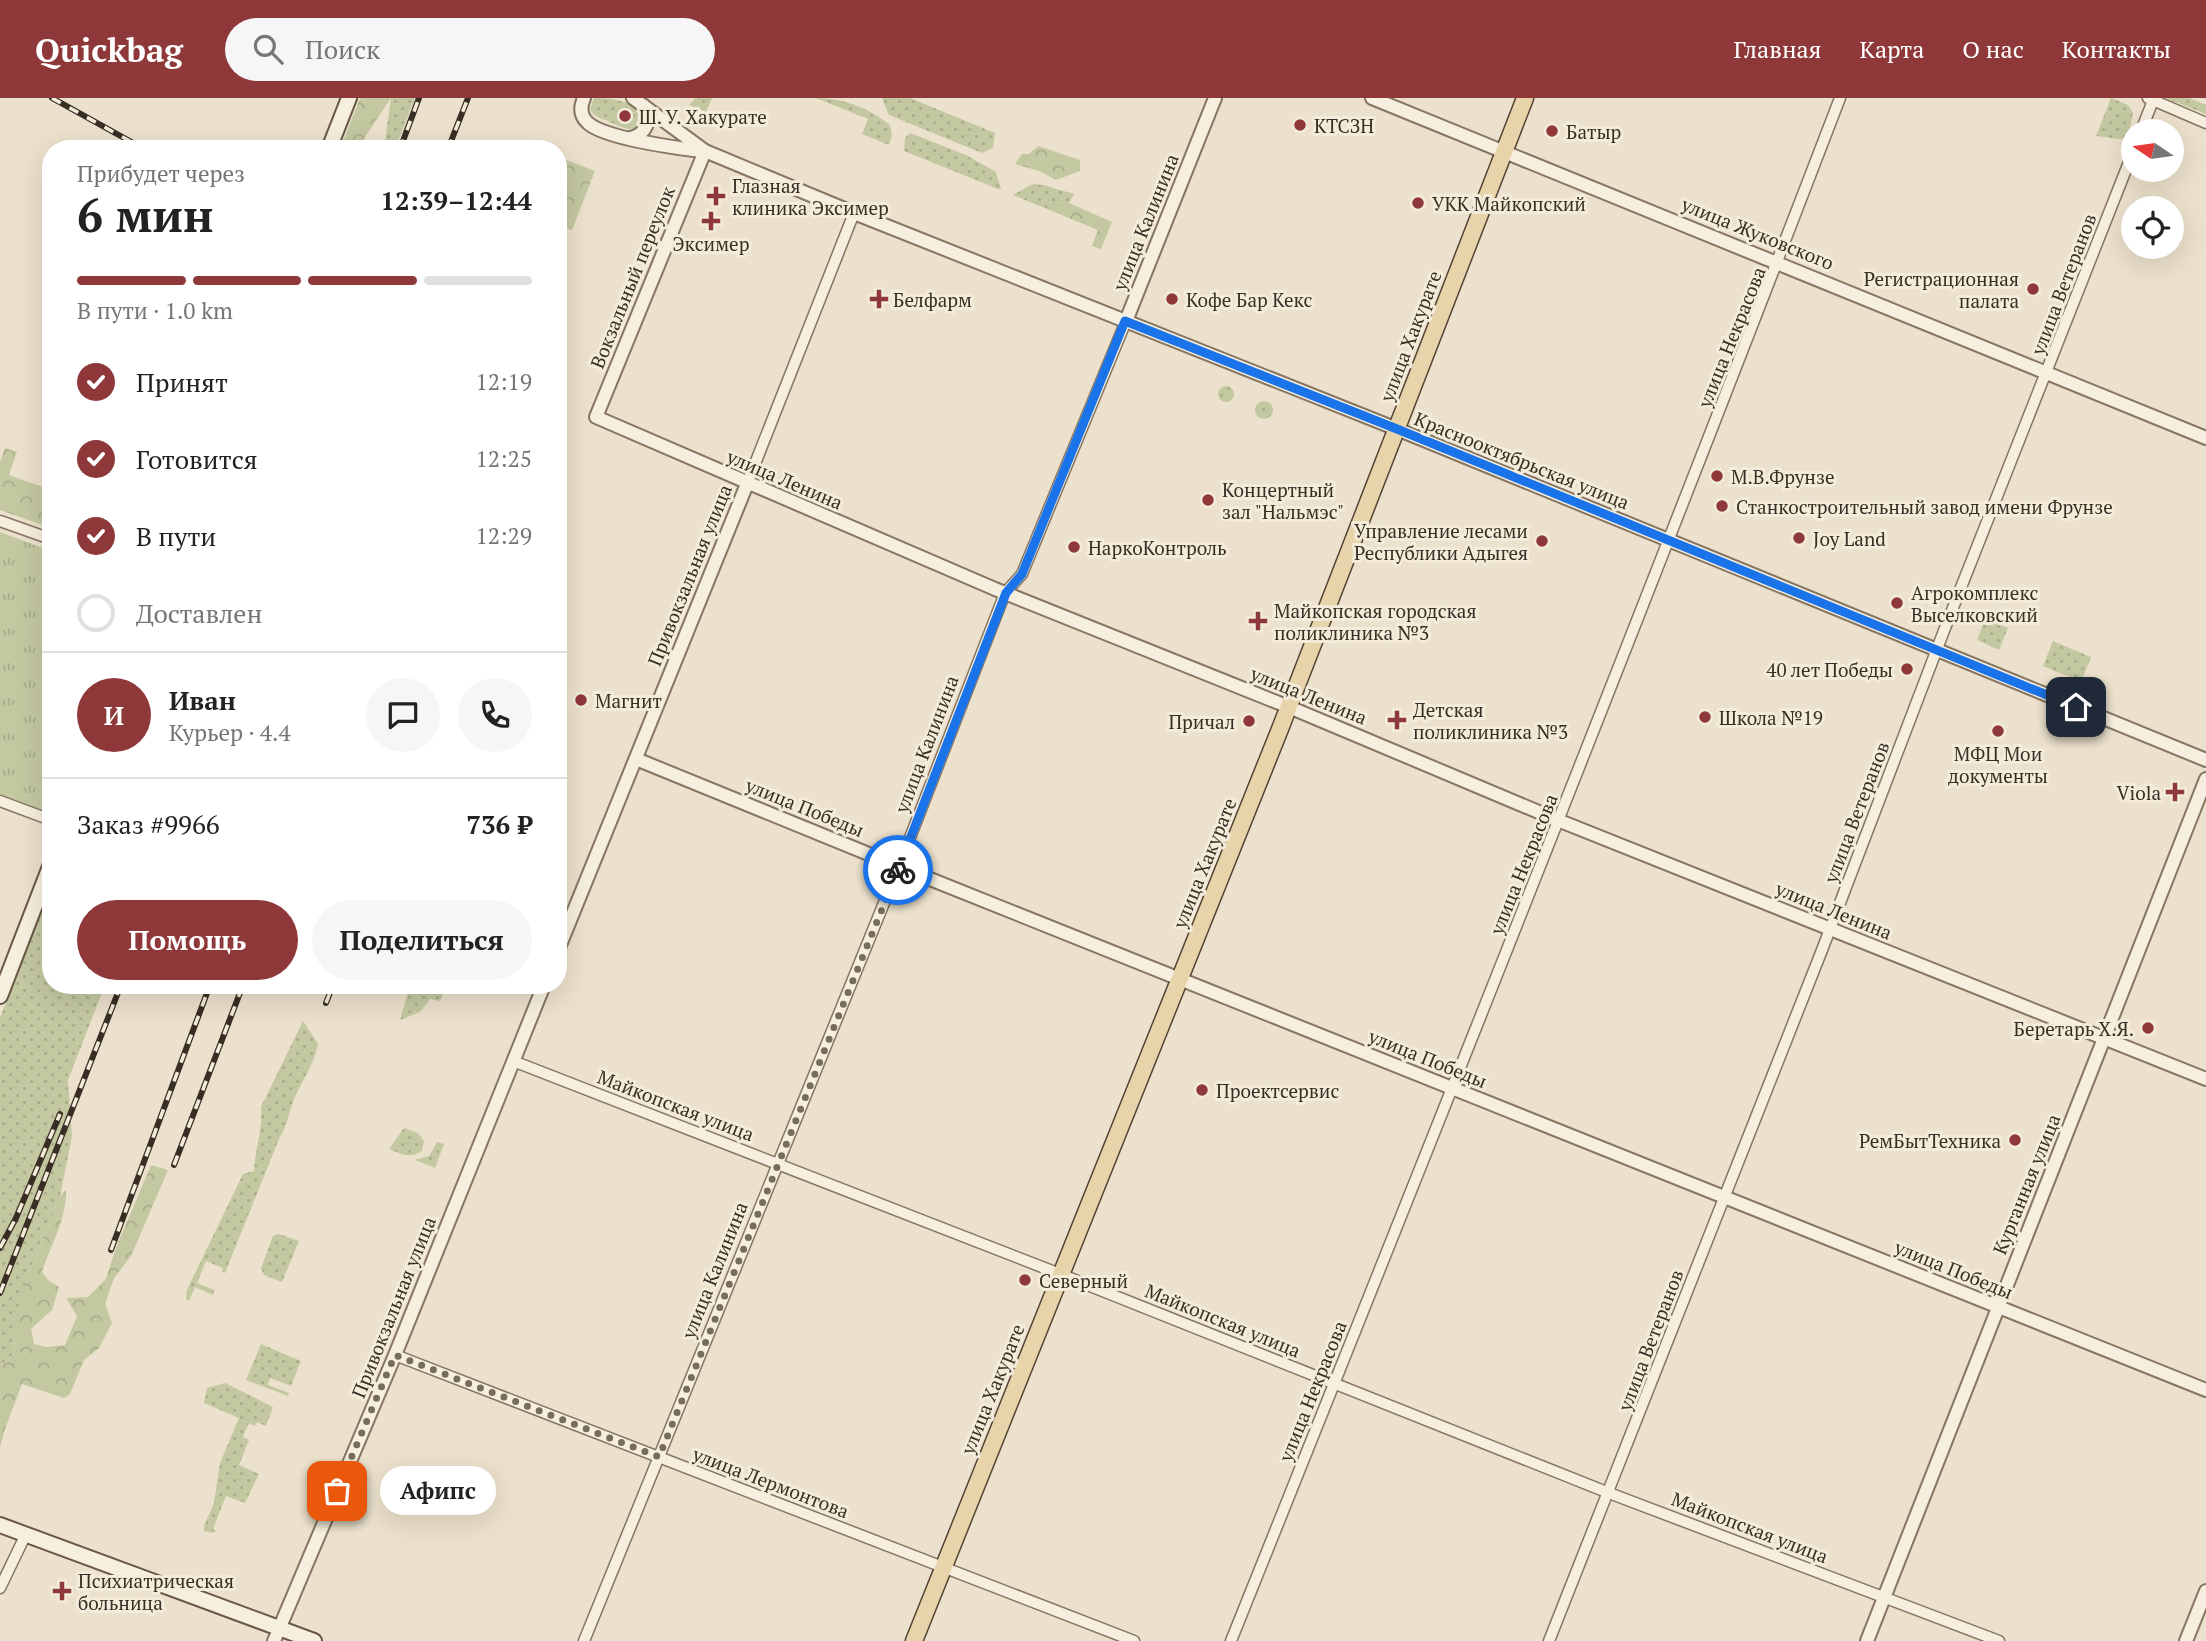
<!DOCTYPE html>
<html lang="ru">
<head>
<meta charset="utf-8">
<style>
  body { margin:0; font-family:"PT Serif",serif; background:#f6f6f6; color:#222; height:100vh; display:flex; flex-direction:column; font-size:26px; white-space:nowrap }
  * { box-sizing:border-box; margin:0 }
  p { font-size:23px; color:#767676 }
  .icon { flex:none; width:38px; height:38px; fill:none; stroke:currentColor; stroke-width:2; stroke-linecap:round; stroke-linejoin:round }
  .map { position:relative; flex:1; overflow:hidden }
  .side { position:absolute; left:42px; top:42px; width:525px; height:854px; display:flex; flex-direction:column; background:#fff; border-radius:28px; box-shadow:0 7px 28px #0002 }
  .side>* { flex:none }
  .needle { width:46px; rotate:283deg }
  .fabs { position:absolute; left:2121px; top:21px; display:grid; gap:14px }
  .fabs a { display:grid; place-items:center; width:63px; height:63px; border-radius:50%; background:#fff; box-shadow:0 7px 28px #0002; font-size:35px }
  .pin { position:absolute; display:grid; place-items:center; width:60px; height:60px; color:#fff; margin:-30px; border-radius:14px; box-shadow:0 4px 10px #0006 }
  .courier { position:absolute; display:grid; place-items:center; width:70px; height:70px; margin:-35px; border:5px solid #1a73e8; border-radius:50%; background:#fff; color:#222; box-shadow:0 2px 9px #0007 }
  .bubble { position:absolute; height:49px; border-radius:24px; background:#fff; box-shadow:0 7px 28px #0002; font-size:23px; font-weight:700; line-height:49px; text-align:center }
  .overview em { font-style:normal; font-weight:700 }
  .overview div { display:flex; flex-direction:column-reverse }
  .overview { display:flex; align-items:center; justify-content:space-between; height:119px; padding:0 35px }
  h1 { font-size:46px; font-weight:700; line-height:52px }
  .bar { display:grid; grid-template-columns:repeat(4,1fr); gap:10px 7px; align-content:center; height:84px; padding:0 35px }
  .bar i { height:9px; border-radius:5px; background:#e0e0e0 }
  .bar .selected { background:#8f383a }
  .bar p { grid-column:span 4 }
  .line { display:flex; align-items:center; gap:18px; padding:0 35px; border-top:2px solid #e0e0e0 }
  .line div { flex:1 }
  .round { display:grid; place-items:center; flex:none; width:74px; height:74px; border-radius:37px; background:#f6f6f6 }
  ol { padding:0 35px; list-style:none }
  li { display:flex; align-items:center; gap:21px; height:77px }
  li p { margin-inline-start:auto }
  li .icon { padding:7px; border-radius:50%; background:#8f383a; color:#fff; stroke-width:4 }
  li:last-child { color:#767676 }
  li i { width:38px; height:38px; border:4px solid #e0e0e0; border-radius:50% }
  .primary-button { display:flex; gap:14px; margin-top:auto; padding:14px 35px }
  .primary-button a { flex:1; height:80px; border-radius:42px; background:#8f383a; color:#fff; font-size:28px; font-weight:700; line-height:80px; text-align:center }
  .primary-button a+a { background:#f6f6f6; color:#222 }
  header { display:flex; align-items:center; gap:42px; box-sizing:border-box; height:98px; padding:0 35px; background:#8f383a; color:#fff }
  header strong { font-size:33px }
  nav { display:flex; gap:38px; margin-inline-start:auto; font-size:24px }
  .search { width:490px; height:63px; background:#f6f6f6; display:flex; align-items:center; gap:18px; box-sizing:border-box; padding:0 24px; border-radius:38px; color:#767676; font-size:26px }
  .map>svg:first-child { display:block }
  .grass { fill:url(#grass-dots) }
  .forest { fill:url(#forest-crowns) }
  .park { fill:url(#park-tufts) }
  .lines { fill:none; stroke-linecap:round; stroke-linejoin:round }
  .minor-casing { stroke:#867562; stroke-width:13 }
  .tertiary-casing { stroke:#867562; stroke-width:16 }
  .secondary-casing { stroke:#695645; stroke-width:18 }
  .primary-casing { stroke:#554435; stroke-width:19 }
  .minor { stroke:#f6efdf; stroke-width:10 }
  .tertiary { stroke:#f6efdf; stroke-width:12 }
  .secondary { stroke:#f6efdf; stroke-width:14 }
  .primary { stroke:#e8d4aa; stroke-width:16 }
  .rail-casing { stroke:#392e23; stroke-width:6 }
  .rail { stroke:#f3ecdb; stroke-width:3.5; stroke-dasharray:10; stroke-linecap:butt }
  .done { stroke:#776d5e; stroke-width:7; stroke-dasharray:0 12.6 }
  .route { stroke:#1a73e8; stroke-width:9 }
  .poi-dot { fill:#8f383a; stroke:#f3ecdb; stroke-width:2.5 }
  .labels { text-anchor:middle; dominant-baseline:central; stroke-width:6; stroke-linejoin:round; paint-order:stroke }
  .poi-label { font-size:19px; fill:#392e23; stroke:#f3ecdb; text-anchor:start }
  .street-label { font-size:19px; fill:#392e23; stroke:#f3ecdb }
</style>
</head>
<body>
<header>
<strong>Quickbag</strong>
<div class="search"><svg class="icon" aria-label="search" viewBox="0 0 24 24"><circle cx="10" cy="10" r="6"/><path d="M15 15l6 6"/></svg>Поиск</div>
<nav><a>Главная</a><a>Карта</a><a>О нас</a><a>Контакты</a></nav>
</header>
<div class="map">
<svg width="2206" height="1543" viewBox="0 0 2206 1543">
  <defs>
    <pattern id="grass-dots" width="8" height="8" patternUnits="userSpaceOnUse" patternTransform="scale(1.75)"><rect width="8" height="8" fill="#c4c8a1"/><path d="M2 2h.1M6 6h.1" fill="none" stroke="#a9ac8a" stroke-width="1.8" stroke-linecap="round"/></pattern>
    <pattern id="forest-crowns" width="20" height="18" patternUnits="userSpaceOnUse" patternTransform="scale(1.75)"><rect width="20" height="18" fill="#c4c8a1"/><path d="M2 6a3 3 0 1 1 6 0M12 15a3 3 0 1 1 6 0" fill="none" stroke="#a9ac8a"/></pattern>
    <pattern id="park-tufts" width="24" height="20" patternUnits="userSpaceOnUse" patternTransform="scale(1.75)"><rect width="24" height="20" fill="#c4c8a1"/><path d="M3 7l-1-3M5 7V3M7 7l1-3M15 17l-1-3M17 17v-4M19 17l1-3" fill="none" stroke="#a9ac8a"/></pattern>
  </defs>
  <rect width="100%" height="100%" fill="#ebe1cc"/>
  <g class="grass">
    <path d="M391,0H415L395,51H384Z"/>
    <path d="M594,0C608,0 627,2 637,11C646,18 640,31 629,31C622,30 614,26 608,23C600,20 594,19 590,11Z"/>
    <path d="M696,0H712L706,14L689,7Z"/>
    <path d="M816,0C843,0 869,10 890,27L892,36L889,47L862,36L868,21Z"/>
    <path d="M882,0H910L995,35L993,50L982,55L889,17Z"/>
    <path d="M2111,0L2128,7L2133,15L2127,42L2096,38Z"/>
    <path d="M2165,0H2189L2206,7V16Z"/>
    <path d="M910,35L966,57L996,74L1001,91H998L904,53L905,40Z"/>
    <path d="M1033,86L1043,87L1074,96L1069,105L1049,104L1047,111L1013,97Z"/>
    <circle cx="1226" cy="296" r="8"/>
    <circle cx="1264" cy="312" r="9"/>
    <path d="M1985,521L2008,530L1999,552L1977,542Z"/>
    <path d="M2053,543L2091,559L2081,584L2043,568Z"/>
    <path d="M51,787V887H105L68,982L72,1038L60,1098L27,1180L17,1240L12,1259L0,1267V920Z"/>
    <path d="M410,887H443L446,889L440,903L430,901L420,914L400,922Z"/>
    <path d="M303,923L318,946C313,970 301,983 293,1004C288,1017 287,1029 279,1041L225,1175L222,1174L223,1170L206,1163L197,1185L214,1192L213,1197L195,1189L189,1203L186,1201L187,1192L243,1076L254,1073C255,1051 263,1031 261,1009Z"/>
    <path d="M404,1030L418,1035L424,1043L422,1053C410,1061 401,1056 389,1051Z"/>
    <path d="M437,1044L444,1046L435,1070L415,1062L429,1058Z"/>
    <path d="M279,1136L299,1143L282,1184L264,1177L261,1170L273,1138Z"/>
    <path d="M261,1246L301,1263L291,1288L270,1280L268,1287L289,1295L288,1298L246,1282Z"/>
    <path d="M225,1285L273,1309L266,1328L257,1324L255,1328L249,1325L243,1339L249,1342L239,1367L259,1376L245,1405L226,1398L213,1431L216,1433L213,1435L204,1433V1428L214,1405L220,1365L239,1320L204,1305L207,1290Z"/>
  </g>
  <g class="forest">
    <path d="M360,0H391L357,51H340Z"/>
    <path d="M1038,48L1080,62V73L1056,82L1039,73L1015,66L1022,56H1029Z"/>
    <path d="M558,59L595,73L572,132L558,127Z"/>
    <path d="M1048,104L1069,105L1112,124L1101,151L1092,148L1098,132L1047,111Z"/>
    <path d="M5,350L17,354L9,377L51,392V430L0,412V364Z"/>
    <path d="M151,1067L168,1072L131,1158L114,1180L105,1206L112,1225L99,1250L84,1262L70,1296L64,1300L22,1286L5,1331L0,1349V1267L12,1259L17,1240L14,1221L27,1180L60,1098L66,1092C67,1120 51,1147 42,1174L48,1182L59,1189L52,1212L31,1231L34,1246L46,1249L65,1247L77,1218L66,1200L88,1199L106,1181L116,1150Z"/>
  </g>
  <path class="park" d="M0,434L51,453V694L43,713L0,698Z"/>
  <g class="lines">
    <g class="minor-casing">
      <g id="minor">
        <path d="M2148,0L2206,25"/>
        <path d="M2141,33L2154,0"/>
        <path d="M747,386L854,115"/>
        <path d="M0,423L51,441"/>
        <path d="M0,703L51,722"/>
        <path d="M513,963L1060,1176L1609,1395L1999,1543"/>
        <path d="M395,1257L1134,1543"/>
        <path d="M0,1490L26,1436"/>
        <path d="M584,1543L899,768L1005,495L1022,476L1126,223"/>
        <path d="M1231,1543C1437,1030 1642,516 1840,0"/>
        <path d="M1549,1543L1822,852L1945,530L2133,54"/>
      </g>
    </g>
    <g class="tertiary-casing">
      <g id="tertiary">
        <path d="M584,0C580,9 580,18 588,25C604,40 677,50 701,53"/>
        <path d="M633,0L705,53L854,115L1397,331L2206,662"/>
        <path d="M1372,0L2206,340"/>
        <path d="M631,40C647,35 652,22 644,8"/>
        <path d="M705,53L596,319L995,491L1289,609L1560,723L2206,981"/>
        <path d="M1126,223L1215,0"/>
        <path d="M636,661L925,779L2206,1292"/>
        <path d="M558,852L747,386"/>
        <path d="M274,1543L395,1257L544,887"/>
        <path d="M1867,1543L2206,681"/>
        <path d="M2186,1543L2206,1493"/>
      </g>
    </g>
    <g class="secondary-casing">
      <g id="secondary">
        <path d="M329,51L349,0"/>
        <path d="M0,898L51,766"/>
        <path d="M0,1427L314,1543"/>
      </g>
    </g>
    <g class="primary-casing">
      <path id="primary" d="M914,1543L1280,631L1525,0"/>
    </g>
    <use href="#minor" class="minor"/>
    <use href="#tertiary" class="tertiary"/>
    <use href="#secondary" class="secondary"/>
    <use href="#primary" class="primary"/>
    <g class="rail-casing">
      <g id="rail">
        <path d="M52,0L144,51"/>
        <path d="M400,51L419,0"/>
        <path d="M448,51L468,0"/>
        <path d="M326,905L333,887"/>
        <path d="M174,1067L243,887"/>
        <path d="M0,1150L16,1120L60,1016"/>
        <path d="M111,1152L210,887"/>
        <path d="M0,1195L121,887"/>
      </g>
    </g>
    <use href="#rail" class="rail"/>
  </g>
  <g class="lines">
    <path class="done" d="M337,1393L395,1257L659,1359L898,772"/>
    <path class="route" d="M898,772L1006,495L1022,476L1125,223L1397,331L2076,609"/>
  </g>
  <g class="poi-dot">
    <circle cx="625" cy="18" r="7"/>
    <circle cx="1300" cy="27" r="7"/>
    <circle cx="1552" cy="33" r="7"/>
    <path d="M712.5 87.5h7v7h7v7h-7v7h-7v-7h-7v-7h7z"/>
    <circle cx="1418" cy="105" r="7"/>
    <path d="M707.5 112.5h7v7h7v7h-7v7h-7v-7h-7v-7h7z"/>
    <circle cx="2033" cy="191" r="7"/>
    <path d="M875.5 190.5h7v7h7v7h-7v7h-7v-7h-7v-7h7z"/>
    <circle cx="1172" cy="201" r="7"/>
    <circle cx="1717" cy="378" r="7"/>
    <circle cx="1208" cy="402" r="7"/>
    <circle cx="1722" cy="408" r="7"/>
    <circle cx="1799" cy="440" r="7"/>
    <circle cx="1542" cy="443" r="7"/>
    <circle cx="1074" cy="449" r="7"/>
    <circle cx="1897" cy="505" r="7"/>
    <path d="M1254.5 512.5h7v7h7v7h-7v7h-7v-7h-7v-7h7z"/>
    <circle cx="1907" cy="571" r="7"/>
    <circle cx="581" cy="602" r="7"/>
    <circle cx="1705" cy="619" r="7"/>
    <path d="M1393.5 611.5h7v7h7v7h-7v7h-7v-7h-7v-7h7z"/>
    <circle cx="1249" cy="623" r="7"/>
    <circle cx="1998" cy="633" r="7"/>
    <path d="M2171.5 683.5h7v7h7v7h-7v7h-7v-7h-7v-7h7z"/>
    <circle cx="2148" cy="930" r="7"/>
    <circle cx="1202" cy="992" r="7"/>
    <circle cx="2015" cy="1042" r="7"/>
    <circle cx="1025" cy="1182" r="7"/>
    <path d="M58.5 1482.5h7v7h7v7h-7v7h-7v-7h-7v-7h7z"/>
  </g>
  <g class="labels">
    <g class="poi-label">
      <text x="639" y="18">Ш. У. Хакурате</text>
      <text x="1314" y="27">КТСЗН</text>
      <text x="1566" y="33">Батыр</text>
      <text x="732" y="87">Глазная<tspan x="732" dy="22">клиника Эксимер</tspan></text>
      <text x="1432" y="105">УКК Майкопский</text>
      <text x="711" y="145" text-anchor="middle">Эксимер</text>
      <text x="2019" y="180" text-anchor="end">Регистрационная<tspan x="2019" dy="22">палата</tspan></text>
      <text x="893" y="201">Белфарм</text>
      <text x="1186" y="201">Кофе Бар Кекс</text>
      <text x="1731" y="378">М.В.Фрунзе</text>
      <text x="1222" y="391">Концертный<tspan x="1222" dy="22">зал "Нальмэс"</tspan></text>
      <text x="1736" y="408">Станкостроительный завод имени Фрунзе</text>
      <text x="1528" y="432" text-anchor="end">Управление лесами<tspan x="1528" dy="22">Республики Адыгея</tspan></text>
      <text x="1813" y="440">Joy Land</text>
      <text x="1088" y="449">НаркоКонтроль</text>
      <text x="1911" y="494">Агрокомплекс<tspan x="1911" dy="22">Выселковский</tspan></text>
      <text x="1274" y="512">Майкопская городская<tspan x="1274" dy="22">поликлиника №3</tspan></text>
      <text x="1893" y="571" text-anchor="end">40 лет Победы</text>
      <text x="595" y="602">Магнит</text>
      <text x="1413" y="611">Детская<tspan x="1413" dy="22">поликлиника №3</tspan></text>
      <text x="1719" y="619">Школа №19</text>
      <text x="1235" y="623" text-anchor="end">Причал</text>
      <text x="1998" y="655" text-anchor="middle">МФЦ Мои<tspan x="1998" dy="22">документы</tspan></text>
      <text x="2161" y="694" text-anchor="end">Viola</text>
      <text x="2134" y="930" text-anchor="end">Беретарь Х.Я.</text>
      <text x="1216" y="992">Проектсервис</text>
      <text x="2001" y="1042" text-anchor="end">РемБытТехника</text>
      <text x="1039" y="1182">Северный</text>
      <text x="78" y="1482">Психиатрическая<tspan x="78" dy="22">больница</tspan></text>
    </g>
    <g class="street-label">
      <text transform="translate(1145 124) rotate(-68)">улица Калинина</text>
      <text transform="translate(1758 135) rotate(22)">улица Жуковского</text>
      <text transform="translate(632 179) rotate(-68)">Вокзальный переулок</text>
      <text transform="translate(2063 186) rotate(-69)">улица Ветеранов</text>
      <text transform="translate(1410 238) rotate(-69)">улица Хакурате</text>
      <text transform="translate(1731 239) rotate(-68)">улица Некрасова</text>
      <text transform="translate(1522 362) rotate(22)">Краснооктябрьская улица</text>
      <text transform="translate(785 381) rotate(23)">улица Ленина</text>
      <text transform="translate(689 477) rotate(-68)">Привокзальная улица</text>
      <text transform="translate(1309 597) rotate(22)">улица Ленина</text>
      <text transform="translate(926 646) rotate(-69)">улица Калинина</text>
      <text transform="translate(805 709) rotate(22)">улица Победы</text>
      <text transform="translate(1856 714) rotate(-69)">улица Ветеранов</text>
      <text transform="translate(1204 765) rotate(-68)">улица Хакурате</text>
      <text transform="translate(1523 766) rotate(-68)">улица Некрасова</text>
      <text transform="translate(1834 812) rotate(22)">улица Ленина</text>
      <text transform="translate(1428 960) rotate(22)">улица Победы</text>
      <text transform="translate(676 1007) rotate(21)">Майкопская улица</text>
      <text transform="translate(2026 1086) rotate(-68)">Курганная улица</text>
      <text transform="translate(1954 1171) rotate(22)">улица Победы</text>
      <text transform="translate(714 1172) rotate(-68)">улица Калинина</text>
      <text transform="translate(393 1209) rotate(-68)">Привокзальная улица</text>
      <text transform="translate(1223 1222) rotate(22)">Майкопская улица</text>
      <text transform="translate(1650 1242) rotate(-69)">улица Ветеранов</text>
      <text transform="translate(992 1291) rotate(-68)">улица Хакурате</text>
      <text transform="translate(1312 1293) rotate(-68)">улица Некрасова</text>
      <text transform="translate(771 1384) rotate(21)">улица Лермонтова</text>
      <text transform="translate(1750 1429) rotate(21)">Майкопская улица</text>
    </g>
  </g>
</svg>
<div class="fabs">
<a><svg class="needle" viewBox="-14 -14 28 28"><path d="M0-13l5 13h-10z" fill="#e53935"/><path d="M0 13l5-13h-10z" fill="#767676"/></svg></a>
<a><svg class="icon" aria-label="locate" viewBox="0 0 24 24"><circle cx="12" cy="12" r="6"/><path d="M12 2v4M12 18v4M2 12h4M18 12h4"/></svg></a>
</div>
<div class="pin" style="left:337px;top:1393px;background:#ea580c"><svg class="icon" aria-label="bag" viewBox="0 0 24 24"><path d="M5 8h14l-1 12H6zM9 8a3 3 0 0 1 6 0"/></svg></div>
<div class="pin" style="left:2076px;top:609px;background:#1f2937"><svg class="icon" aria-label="home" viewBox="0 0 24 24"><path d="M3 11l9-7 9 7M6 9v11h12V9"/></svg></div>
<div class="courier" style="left:898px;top:772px"><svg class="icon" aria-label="bike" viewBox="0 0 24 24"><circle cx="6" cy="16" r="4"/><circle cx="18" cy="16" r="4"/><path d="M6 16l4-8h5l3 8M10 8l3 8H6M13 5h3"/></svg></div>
<div class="bubble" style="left:380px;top:1368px;width:116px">Афипс</div>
<section class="side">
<div class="overview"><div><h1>6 мин</h1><p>Прибудет через</p></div><em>12:39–12:44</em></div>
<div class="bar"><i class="selected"></i><i class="selected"></i><i class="selected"></i><i></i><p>В пути · 1.0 km</p></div>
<ol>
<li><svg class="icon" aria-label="check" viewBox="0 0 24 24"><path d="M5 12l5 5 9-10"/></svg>Принят<p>12:19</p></li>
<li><svg class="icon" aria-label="check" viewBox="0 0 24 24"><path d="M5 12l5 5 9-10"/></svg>Готовится<p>12:25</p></li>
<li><svg class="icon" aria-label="check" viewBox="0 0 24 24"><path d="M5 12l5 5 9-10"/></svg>В пути<p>12:29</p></li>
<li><i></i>Доставлен</li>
</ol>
<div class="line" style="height:126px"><b class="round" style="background:#8f383a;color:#fff">И</b><div><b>Иван</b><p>Курьер · 4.4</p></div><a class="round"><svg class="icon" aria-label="chat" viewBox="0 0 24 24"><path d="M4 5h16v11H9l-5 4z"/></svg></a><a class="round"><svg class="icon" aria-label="phone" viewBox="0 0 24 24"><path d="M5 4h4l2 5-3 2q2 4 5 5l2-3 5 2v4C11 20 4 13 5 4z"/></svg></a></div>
<div class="line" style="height:91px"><div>Заказ #9966</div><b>736 ₽</b></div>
<div class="primary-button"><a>Помощь</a><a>Поделиться</a></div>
</section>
</div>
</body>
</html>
